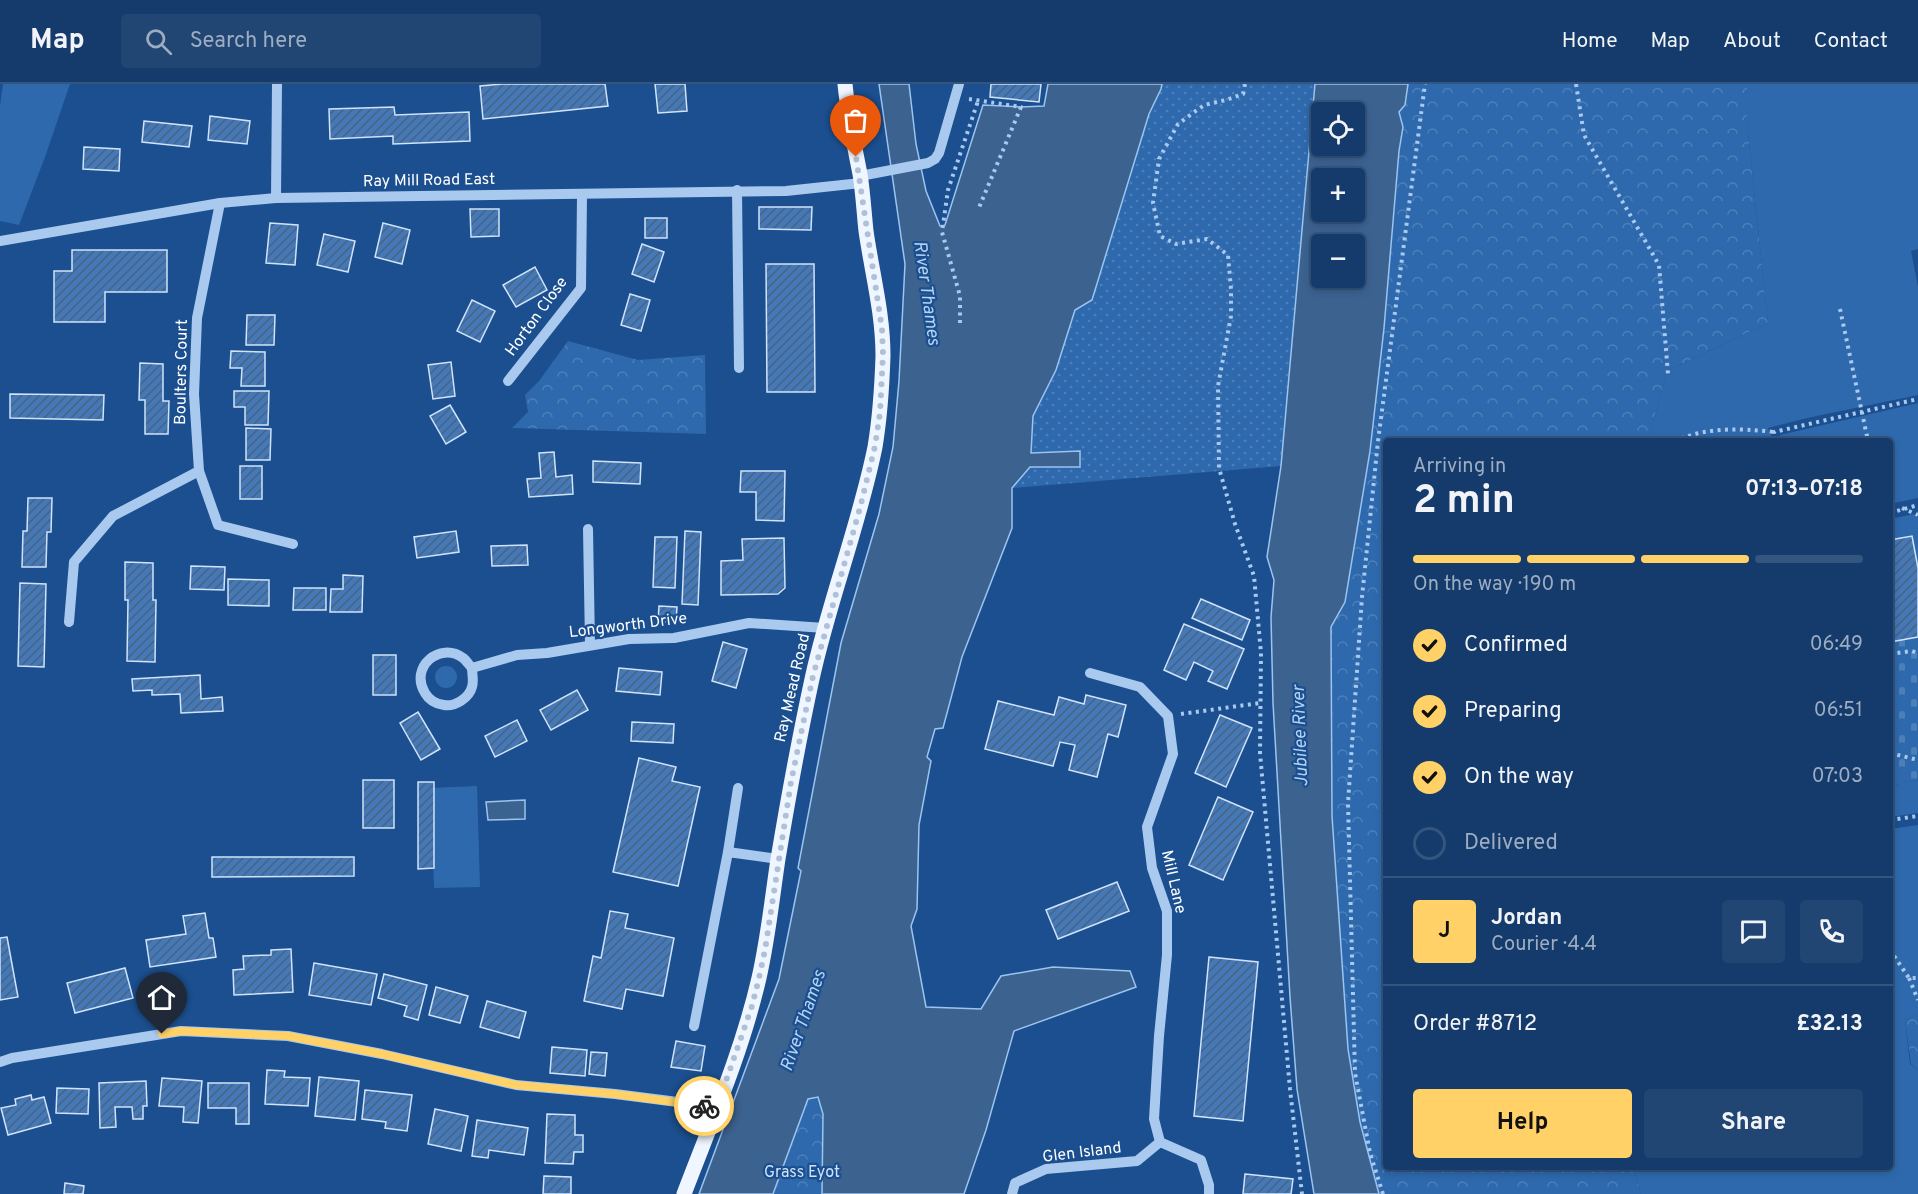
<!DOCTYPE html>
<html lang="en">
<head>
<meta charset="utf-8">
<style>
  body { margin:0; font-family:Overpass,sans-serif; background:#214673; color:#f1f3f6; height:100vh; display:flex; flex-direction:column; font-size:22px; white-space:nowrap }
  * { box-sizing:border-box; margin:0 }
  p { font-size:20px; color:#9dadc1 }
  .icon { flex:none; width:33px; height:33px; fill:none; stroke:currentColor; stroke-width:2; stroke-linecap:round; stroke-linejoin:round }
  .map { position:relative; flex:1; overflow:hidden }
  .drawer { position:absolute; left:1383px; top:354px; width:510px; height:732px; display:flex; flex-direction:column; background:#143b6b; border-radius:6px; box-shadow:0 3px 9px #0003,0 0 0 2px #33557e }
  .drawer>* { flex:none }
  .fabs { position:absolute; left:1311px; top:18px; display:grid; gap:12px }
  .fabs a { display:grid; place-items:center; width:54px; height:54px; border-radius:6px; background:#143b6b; box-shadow:0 3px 9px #0003,0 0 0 2px #33557e; font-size:30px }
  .pin { position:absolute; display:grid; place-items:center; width:51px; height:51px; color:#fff; margin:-62px -26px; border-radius:50% 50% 50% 0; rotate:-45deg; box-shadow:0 0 6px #0007 }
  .pin .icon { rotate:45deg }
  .courier { position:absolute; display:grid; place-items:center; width:60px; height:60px; margin:-30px; border:4px solid #ffd166; border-radius:50%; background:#fff; color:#222; box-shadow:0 2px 8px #0007 }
  .summary em { font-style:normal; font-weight:700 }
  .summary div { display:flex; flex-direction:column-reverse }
  .summary { display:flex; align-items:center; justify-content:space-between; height:102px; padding:0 30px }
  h1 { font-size:39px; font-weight:700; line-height:45px }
  .bar { display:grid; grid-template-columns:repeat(4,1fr); gap:9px 6px; align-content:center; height:72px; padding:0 30px }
  .bar i { height:8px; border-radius:4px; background:#33557e }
  .bar .on { background:#ffd166 }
  .bar p { grid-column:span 4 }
  .line { display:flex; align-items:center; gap:15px; padding:0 30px; border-top:2px solid #33557e }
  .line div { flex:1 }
  .round { display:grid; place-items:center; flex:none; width:63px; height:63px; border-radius:6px; background:#214673 }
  ol { padding:0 30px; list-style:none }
  li { display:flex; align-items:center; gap:18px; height:66px }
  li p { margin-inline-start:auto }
  li .icon { padding:6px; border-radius:50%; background:#ffd166; color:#111; stroke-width:4 }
  li:last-child { color:#9dadc1 }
  li i { width:33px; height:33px; border:3px solid #33557e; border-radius:50% }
  .button { display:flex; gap:12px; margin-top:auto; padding:12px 30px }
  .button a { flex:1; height:69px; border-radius:6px; background:#ffd166; color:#111; font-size:24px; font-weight:700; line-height:69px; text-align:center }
  .button a+a { background:#214673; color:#f1f3f6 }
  header { display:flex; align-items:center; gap:36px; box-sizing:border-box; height:84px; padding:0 30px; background:#143b6b; border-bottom:2px solid #33557e }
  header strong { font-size:28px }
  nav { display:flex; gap:33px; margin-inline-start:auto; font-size:21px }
  .search { width:420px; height:54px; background:#214673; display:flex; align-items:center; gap:15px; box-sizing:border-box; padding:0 21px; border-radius:6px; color:#9dadc1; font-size:22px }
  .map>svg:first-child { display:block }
  .green { fill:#2e69ad }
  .forest { fill:url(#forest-crowns) }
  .cemetery { fill:url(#cemetery-stones) }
  .park { fill:url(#park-dots) }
  .water { fill:#3c6290; stroke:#9cc4f0; stroke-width:1.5; fill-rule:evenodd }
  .building { fill:url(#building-hatch); stroke:#cfe3fa; stroke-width:1.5 }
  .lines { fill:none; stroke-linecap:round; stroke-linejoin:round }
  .path { stroke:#a9c9ee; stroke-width:4; stroke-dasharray:3 4.5; stroke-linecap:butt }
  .minor { stroke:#a9c9ee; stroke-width:10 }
  .major { stroke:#f0f6ff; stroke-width:15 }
  .done { stroke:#afc1d8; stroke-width:6; stroke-dasharray:0 10.8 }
  .route { stroke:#ffd166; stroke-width:8 }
  .labels { text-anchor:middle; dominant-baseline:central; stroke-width:4.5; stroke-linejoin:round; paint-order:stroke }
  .street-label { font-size:16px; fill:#fff; stroke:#1b4f8f }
  .park-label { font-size:16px; fill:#cfe3fa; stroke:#1b4f8f }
  .water-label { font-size:18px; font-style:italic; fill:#b5d3f5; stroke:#1b4f8f }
</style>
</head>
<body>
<header>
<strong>Map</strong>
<div class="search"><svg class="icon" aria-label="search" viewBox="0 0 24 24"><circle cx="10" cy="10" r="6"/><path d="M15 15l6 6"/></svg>Search here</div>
<nav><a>Home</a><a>Map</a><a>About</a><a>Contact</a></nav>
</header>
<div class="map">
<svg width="1918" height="1110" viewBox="0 0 1918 1110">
  <defs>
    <pattern id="forest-crowns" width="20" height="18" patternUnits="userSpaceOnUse" patternTransform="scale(1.5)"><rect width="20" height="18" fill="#2e69ad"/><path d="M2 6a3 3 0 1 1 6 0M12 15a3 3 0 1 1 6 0" fill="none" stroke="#4d80b9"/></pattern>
    <pattern id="cemetery-stones" width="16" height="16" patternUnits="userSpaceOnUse" patternTransform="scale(1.5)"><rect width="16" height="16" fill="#2e69ad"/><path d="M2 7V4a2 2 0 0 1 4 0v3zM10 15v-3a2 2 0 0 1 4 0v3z" fill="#4d80b9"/></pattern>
    <pattern id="park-dots" width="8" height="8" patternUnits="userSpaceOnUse" patternTransform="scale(1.5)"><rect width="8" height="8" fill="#2e69ad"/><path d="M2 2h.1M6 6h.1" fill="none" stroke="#4d80b9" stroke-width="1.8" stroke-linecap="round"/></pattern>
    <pattern id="building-hatch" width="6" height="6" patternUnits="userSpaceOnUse" patternTransform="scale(1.5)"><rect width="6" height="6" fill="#4478b7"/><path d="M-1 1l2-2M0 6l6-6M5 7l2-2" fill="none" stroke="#486282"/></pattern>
  </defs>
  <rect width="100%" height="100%" fill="#1b4f8f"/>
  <g class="green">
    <path d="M3,0H70L45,73L19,141L0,137V22Z"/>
    <path d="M1747,0H1918V165L1911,167L1918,203V311L1807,334L1768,344L1773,357H1648L1667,287L1768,239L1747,40Z"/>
    <path d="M1918,319V414L1890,420V357H1781L1780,351Z"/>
    <path d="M1914,430L1918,434V484L1912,452L1890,456V435Z"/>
    <circle cx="446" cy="593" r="11"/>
    <path d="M1918,696V729L1890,733V702Z"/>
    <path d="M477,702L480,803L434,804L431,704Z"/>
    <path d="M1918,741V930L1905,936L1910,980L1918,986V1110H1641L1633,1083H1890V745Z"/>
  </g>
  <g class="forest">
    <path d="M1408,0H1747V40L1768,239L1667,287L1648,357H1386V1083H1633L1641,1110H1379L1360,1038L1348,965L1332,732L1331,542L1345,518L1370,367L1384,244L1399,67L1403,43L1399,28L1405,21Z"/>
    <path d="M568,257L638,276L705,271L706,350L512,344L528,328L525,311L539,297Z"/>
    <path d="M1918,930V986L1911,980L1905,936Z"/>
    <path d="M818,1012L823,1030L822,1110H773L808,1015Z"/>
  </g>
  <path class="cemetery" d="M1918,553V696L1890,702V558Z"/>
  <path class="park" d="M1162,0H1315L1281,382L1012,404L1030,383H1080L1079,367L1031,369L1033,332L1056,285L1075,226L1149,30L1161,5Z"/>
  <g class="water">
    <path d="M879,0H909L916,60L926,107L940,142H942L945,141L983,21L1021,23L1044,22L1048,0H1162L1161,5L1149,30L1092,216L1075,226L1056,286L1033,332L1031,369L1080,367V383H1030L1012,404V444L962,573L943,644L935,645L927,673L931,677L919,741L917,825L911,842L926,923L981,925L1001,892L1053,883L1130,887L1136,903L1014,947L986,1046L964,1110H822L823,1030L818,1013L808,1015L773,1110H699L779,895L801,787L798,784L841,559L879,430L893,363L899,297L905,180Z"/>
    <path d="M1315,0H1408L1405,21L1399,28L1403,43L1399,67L1384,244L1370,367L1345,518L1331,543L1332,732L1348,965L1360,1038L1379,1110H1314L1297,1005L1290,913L1273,619L1271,533L1274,496L1267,473L1281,382ZM1354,28V62H1322V28ZM1354,94V128H1322V94ZM1322,160H1354V194H1322Z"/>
    <path d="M525,716V735L488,736L486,718Z"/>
  </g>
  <g class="building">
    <path d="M502,0H605L608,22L483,35L480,2Z"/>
    <path d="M655,0H685L687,27L658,29Z"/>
    <path d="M991,0H1041L1039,18L990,13Z"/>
    <path d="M394,23L395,31L469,28L470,57L393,60V52L330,55L329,25Z"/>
    <path d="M210,32L250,37L247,60L208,56Z"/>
    <path d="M144,37L192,42L189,63L142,58Z"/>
    <path d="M84,63L120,65L119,87L83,85Z"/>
    <path d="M759,123H812L811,146L759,145Z"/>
    <path d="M470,125H499V152L471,153Z"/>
    <rect x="645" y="134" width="22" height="20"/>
    <path d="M270,139L298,141L295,181L266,179Z"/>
    <path d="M383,139L410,146L402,180L375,173Z"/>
    <path d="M324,150L355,157L348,188L317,181Z"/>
    <path d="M642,160L664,168L654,198L632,190Z"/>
    <path d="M72,166H167V208H105V238H54V187H72Z"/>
    <path d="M766,180H814L815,308H767Z"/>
    <path d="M535,183L547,206L516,223L503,201Z"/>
    <path d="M630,210L650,216L641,247L621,241Z"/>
    <path d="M472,216L495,227L480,258L457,247Z"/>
    <path d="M247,231H275L274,261H246Z"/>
    <path d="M231,267L265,268V302H241L242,284H230Z"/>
    <path d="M451,278L455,312L433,315L428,281Z"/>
    <path d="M140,279L163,280V317H169L168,350H145V316H139Z"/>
    <path d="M234,307H269L268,341H245V323H234Z"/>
    <path d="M10,310L104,311L103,336L10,334Z"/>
    <path d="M450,321L466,348L446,360L430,332Z"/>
    <path d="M246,344L271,345L270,376H246Z"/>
    <path d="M554,368L556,393L572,391L573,410L529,413L527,395L541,394L539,369Z"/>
    <path d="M593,377L641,379L640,400L593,398Z"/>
    <rect x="240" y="382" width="22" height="33"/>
    <path d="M741,387H785L784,437L756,436V408H740Z"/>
    <path d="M28,414H52L51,448H47L46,483H22L23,447H27Z"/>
    <path d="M456,447L459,468L417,474L414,453Z"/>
    <path d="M685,447L701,448L698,521L682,520Z"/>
    <path d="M1912,452L1918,484V553L1890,558V456Z"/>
    <path d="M655,453H677L675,504L653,503Z"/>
    <path d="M784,454L785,504L778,510L721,511V477L743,476L742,455Z"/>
    <path d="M527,461L528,481L492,482L491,462Z"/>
    <path d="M125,478L153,479V516H156L155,578L127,577L128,516H125Z"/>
    <path d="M191,482L225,483L224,506L190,505Z"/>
    <path d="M343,491L363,492L362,528H330L331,505H343Z"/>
    <path d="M228,495L269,496V522L228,521Z"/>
    <path d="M20,499L46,500L44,583L18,582Z"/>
    <path d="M294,504H326V526H293Z"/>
    <path d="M1201,515L1250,536L1242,556L1192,534Z"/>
    <path d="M659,522L677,523L676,538H658Z"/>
    <path d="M1184,540L1244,565L1227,605L1208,597L1213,587L1194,578L1186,596L1164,586Z"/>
    <path d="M723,558L747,565L736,604L712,597Z"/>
    <rect x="373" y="571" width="23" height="40"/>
    <path d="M619,584L662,588L660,611L616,607Z"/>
    <path d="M200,591L201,615L222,613L223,627L181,629L180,610L152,611V606L133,607L132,595Z"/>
    <path d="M577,606L588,626L551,646L540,626Z"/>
    <path d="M1086,611L1126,621L1118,653L1108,650L1097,693L1069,686L1075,661L1060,658L1053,682L985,665L998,617L1054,631L1059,613L1084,620Z"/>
    <path d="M418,628L440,665L421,676L400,639Z"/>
    <path d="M1220,631L1252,644L1226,703L1195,689Z"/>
    <path d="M517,636L527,657L495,673L485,652Z"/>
    <path d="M632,638L674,640L673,659L631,657Z"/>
    <path d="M639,674L676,683L672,697L700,703L678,802L613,788Z"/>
    <rect x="363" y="696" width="31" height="48"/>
    <path d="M418,698H434V784L418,785Z"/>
    <path d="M1218,713L1253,728L1223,796L1189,781Z"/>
    <path d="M212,773H354V792L212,793Z"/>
    <path d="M1117,798L1129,827L1058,855L1046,826Z"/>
    <path d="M610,827L628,830L625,844L674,854L663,912L626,905L622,925L584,917L593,872L601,874Z"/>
    <path d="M205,829L209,854H213L216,873L150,883L146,856L186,850L183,832Z"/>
    <path d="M7,853L18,913L0,916V854Z"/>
    <path d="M291,865L293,908L234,911L233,886L244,885L243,872L271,871V866Z"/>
    <path d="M1209,873L1258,878L1243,1037L1194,1032Z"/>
    <path d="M314,879L377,890L371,921L309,911Z"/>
    <path d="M125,884L133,914L75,929L67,899Z"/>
    <path d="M384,890L427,901L418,936L404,932L407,922L378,914Z"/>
    <path d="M436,903L468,912L460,939L429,931Z"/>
    <path d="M487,917L526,928L519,954L480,943Z"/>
    <path d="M676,957L705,962L701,987L671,983Z"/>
    <path d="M552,963L587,966L585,992L550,989Z"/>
    <path d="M591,968L607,969L605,992L589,990Z"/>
    <path d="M267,986L285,987L284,993L310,994L308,1022L265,1020Z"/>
    <path d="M319,993L359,997L355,1036L315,1032Z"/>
    <path d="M162,994L202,997L198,1039L183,1038L184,1023L159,1022Z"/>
    <path d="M146,997L147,1022H143V1035H133L132,1023H115L116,1043L100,1044L99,999Z"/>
    <path d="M208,999H249V1040H236V1024H208Z"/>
    <path d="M57,1004L89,1005L88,1030L56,1029Z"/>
    <path d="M365,1006L412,1011L407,1047L385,1044L386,1038L362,1035Z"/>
    <path d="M31,1011L32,1016L44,1013L51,1039L8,1051L1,1024L16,1021L15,1015Z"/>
    <path d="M435,1025L468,1032L461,1067L428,1060Z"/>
    <path d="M547,1030L575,1031V1051H583V1068H574L573,1080L545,1079Z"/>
    <path d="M477,1036L528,1044L524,1071L489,1066L488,1074L472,1072Z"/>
    <path d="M1245,1090L1293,1095L1291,1110H1243Z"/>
    <path d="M544,1092L571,1093V1110H543Z"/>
    <path d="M65,1099L84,1102L83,1110H64Z"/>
  </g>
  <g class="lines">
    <g class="path">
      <path d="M1245,0L1243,10L1226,16L1204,21L1178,40L1159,75L1153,119L1160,152L1176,160L1207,155L1228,171L1231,205V232L1218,302L1219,384L1235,440L1254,492L1261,569L1260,669L1290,1005L1302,1110"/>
      <path d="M1576,0L1584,51L1659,181L1668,290"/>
      <path d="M969,15L1021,23L978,126"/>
      <path d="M1840,225L1868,357"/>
      <path d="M960,239V212L942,148L948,106L978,17"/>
      <path d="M1674,357C1709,343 1737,344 1774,348"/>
      <path d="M1776,357L1774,348L1918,315"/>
      <path d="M1902,424L1918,431"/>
      <path d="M1890,429L1918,421"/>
      <path d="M1890,570L1912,567L1918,569"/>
      <path d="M1181,630L1260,619"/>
      <path d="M1890,669L1918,676"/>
      <path d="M1890,736L1918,732"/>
      <path d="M1890,866L1909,894H1918"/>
      <path d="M1909,894L1918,916"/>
      <path d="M1383,1110L1370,1069L1355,989L1348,719L1362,513L1378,357L1425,0"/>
    </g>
    <g class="minor">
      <path d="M860,92L928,79L935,75L939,69L959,0"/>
      <path d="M737,106L739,284"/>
      <path d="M276,114L277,0"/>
      <path d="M0,157L220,119L276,114L786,107L861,99"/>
      <path d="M508,297L581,204L582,111"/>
      <path d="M199,387L218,441L293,460"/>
      <path d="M588,445L590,561"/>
      <path d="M69,538L74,478L113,432L199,387L194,310L197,234L220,119"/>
      <path d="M472,584C469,581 466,576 463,574C440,557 409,583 425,609C429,616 436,620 444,621C455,623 469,614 472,603C474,598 472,589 472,584L517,571L547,569L629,555L674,554L749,539L825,544"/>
      <path d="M1090,589L1140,603L1168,632L1173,670L1147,743L1152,784L1167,827V871L1159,952L1154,1035L1160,1058L1201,1076L1209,1101V1110"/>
      <path d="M728,768L738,704"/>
      <path d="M694,942L728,768L778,775"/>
      <path d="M0,978L12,974L181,947L288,952L382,970L516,1001L615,1010L717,1023"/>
      <path d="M1012,1110L1015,1099L1046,1085L1137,1077L1160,1058"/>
    </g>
    <path class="major" d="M684,1110C711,1039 742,968 759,894C768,855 772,815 778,775C788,715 799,655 812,595C829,517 859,442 875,363C880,333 882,302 883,272C883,229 872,189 866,147C864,128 863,109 860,90C854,60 848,31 845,0"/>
  </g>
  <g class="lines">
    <path class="done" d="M704,1022L717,1023L752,922L759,894L765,866L791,698L813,592L860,424L875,362L880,329L883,270L882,245L856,73"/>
    <path class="route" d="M162,950L181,947L288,952L382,970L516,1001L615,1010L704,1022"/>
  </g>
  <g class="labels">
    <g class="street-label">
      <text transform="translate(429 97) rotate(-1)">Ray Mill Road East</text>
      <text transform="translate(537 233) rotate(-54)">Horton Close</text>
      <text transform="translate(182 288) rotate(-89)">Boulters Court</text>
      <text transform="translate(628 542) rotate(-7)">Longworth Drive</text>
      <text transform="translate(793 604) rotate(-77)">Ray Mead Road</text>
      <text transform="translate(1173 798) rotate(77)">Mill Lane</text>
      <text transform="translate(1082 1069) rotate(-7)">Glen Island</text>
    </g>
    <g class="park-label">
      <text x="802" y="1089">Grass Eyot</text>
    </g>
    <g class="water-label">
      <text transform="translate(926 209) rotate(82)">River Thames</text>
      <text transform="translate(1301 652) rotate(-92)">Jubilee River</text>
      <text transform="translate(804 937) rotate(-71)">River Thames</text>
    </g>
  </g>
</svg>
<div class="fabs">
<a><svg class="icon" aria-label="locate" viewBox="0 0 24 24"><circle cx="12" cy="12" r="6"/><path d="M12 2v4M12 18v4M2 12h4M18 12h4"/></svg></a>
<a>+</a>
<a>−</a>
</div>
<div class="pin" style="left:856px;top:73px;background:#ea580c"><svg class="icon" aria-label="bag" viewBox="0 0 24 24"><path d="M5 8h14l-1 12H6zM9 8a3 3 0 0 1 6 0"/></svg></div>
<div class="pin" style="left:162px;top:950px;background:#1f2937"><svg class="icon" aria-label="home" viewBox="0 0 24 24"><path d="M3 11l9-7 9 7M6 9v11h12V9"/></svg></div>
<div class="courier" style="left:704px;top:1022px"><svg class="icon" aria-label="bike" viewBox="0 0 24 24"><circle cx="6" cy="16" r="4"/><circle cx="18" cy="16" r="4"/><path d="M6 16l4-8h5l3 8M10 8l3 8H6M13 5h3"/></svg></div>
<section class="drawer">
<div class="summary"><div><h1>2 min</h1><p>Arriving in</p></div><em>07:13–07:18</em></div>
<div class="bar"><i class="on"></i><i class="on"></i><i class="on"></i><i></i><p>On the way · 190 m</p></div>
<ol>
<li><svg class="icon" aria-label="check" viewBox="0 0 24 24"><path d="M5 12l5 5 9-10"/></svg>Confirmed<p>06:49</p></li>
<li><svg class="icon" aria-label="check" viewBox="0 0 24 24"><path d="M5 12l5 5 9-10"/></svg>Preparing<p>06:51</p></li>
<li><svg class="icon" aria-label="check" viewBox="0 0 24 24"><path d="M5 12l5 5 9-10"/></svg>On the way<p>07:03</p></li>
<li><i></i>Delivered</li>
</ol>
<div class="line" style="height:108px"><b class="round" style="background:#ffd166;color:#111">J</b><div><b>Jordan</b><p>Courier · 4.4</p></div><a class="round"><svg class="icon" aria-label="chat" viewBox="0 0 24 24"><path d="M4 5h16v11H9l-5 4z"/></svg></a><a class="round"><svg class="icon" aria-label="phone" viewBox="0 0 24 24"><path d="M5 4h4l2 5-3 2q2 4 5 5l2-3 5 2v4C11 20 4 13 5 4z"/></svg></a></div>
<div class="line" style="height:78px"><div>Order #8712</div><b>£32.13</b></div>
<div class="button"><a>Help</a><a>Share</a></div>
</section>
</div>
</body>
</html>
